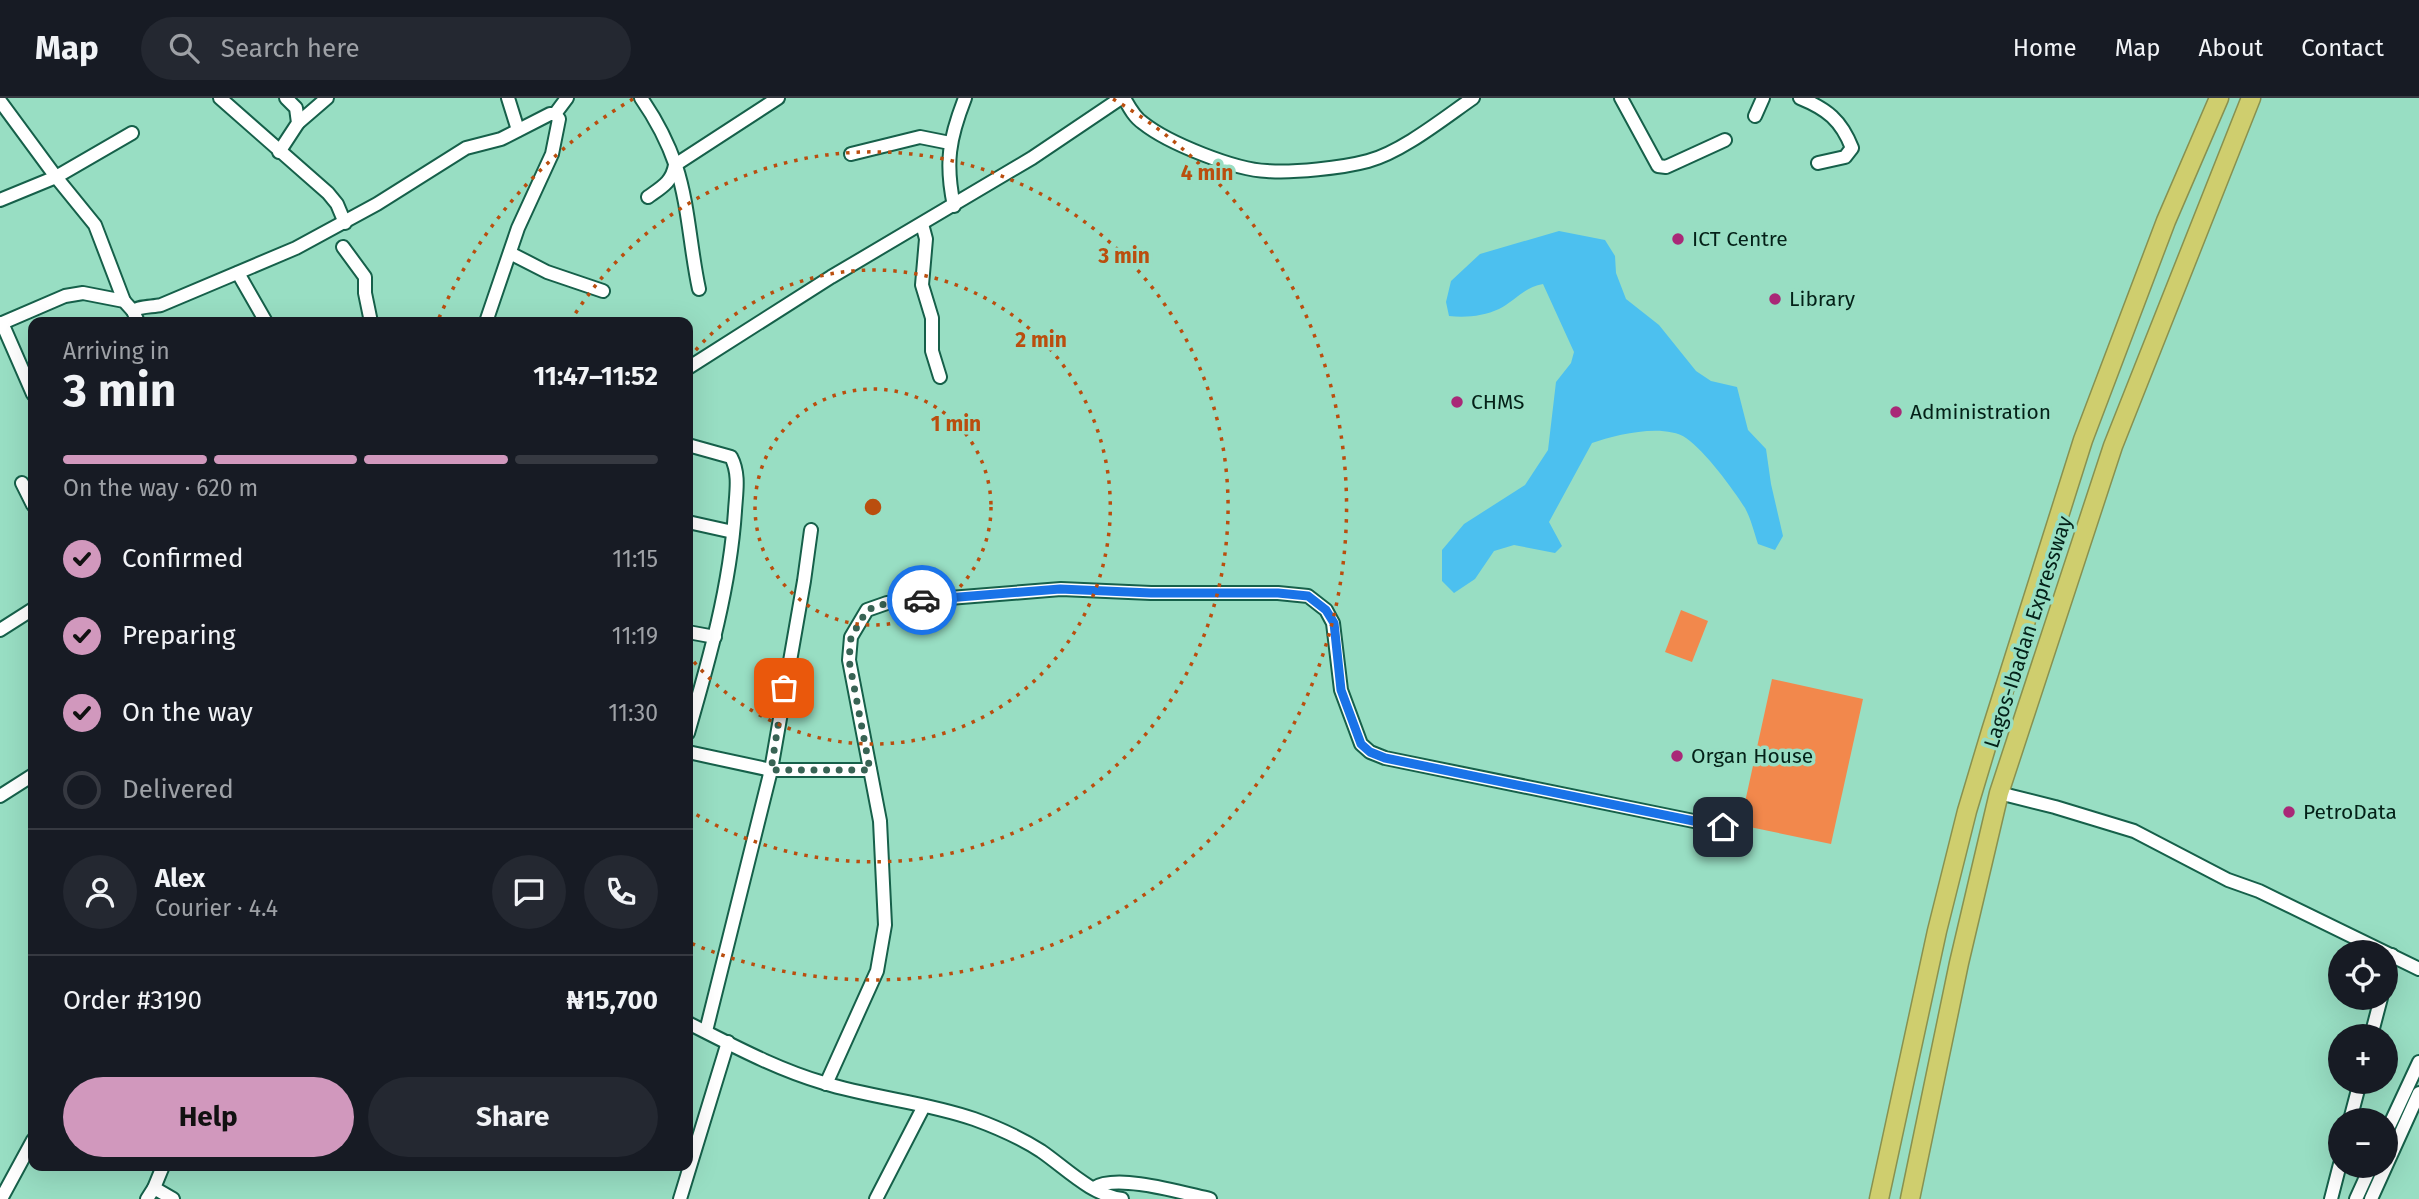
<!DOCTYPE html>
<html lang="en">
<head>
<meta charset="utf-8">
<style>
  body { margin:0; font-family:"Fira Sans",sans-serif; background:#242831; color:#f1f3f6; height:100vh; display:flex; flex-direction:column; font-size:26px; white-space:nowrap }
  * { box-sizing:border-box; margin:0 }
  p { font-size:23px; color:#9ea1a6 }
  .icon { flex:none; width:38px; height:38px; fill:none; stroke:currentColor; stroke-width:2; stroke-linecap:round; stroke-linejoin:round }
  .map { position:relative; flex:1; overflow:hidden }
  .side { position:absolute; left:28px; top:219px; width:665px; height:854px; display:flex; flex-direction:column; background:#171b24; border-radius:14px; box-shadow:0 7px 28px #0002 }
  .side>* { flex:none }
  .controls { position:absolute; left:2328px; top:842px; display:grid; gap:14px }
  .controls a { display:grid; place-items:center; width:70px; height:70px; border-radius:50%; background:#171b24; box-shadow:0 7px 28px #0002; font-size:35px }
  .pin { position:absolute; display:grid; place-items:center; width:60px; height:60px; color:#fff; margin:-30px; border-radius:14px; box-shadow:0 4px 10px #0006 }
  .courier { position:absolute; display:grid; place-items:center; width:70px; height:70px; margin:-35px; border:5px solid #1a73e8; border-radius:50%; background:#fff; color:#222; box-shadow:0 2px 9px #0007 }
  .headline em { font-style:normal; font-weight:700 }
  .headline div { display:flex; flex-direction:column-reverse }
  .headline { display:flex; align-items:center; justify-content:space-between; height:119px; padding:0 35px }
  h1 { font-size:46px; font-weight:700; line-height:52px }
  .bar { display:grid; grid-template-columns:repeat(4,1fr); gap:10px 7px; align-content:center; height:84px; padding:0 35px }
  .bar i { height:9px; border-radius:5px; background:#363941 }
  .bar .on { background:#d198bd }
  .bar p { grid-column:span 4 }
  .line { display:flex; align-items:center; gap:18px; padding:0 35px; border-top:2px solid #363941 }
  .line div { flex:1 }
  .round { display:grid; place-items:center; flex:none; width:74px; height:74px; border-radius:37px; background:#242831 }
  ol { padding:0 35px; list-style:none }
  li { display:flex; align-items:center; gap:21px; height:77px }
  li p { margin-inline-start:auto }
  li .icon { padding:7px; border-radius:50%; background:#d198bd; color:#111; stroke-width:4 }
  li:last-child { color:#9ea1a6 }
  li i { width:38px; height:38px; border:4px solid #363941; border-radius:50% }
  .cta { display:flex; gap:14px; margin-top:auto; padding:14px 35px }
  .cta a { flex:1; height:80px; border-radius:42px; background:#d198bd; color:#111; font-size:28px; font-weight:700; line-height:80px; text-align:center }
  .cta a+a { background:#242831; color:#f1f3f6 }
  header { display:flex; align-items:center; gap:42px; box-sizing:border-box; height:98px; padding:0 35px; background:#171b24; border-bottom:2px solid #363941 }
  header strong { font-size:33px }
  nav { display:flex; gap:38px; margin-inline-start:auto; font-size:24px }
  .search { width:490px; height:63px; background:#242831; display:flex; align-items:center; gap:18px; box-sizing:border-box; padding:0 24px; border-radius:38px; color:#9ea1a6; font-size:26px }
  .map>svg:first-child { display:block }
  .green { fill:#f2884c }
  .water { fill:#4cc0ef }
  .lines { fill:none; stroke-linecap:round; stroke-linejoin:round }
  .minor-casing { stroke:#16604a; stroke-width:16 }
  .highway-casing { stroke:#889150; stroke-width:21 }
  .minor { stroke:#fff; stroke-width:12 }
  .highway { stroke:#cfce6e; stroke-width:18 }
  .done { stroke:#386354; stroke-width:7; stroke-dasharray:0 12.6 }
  .route { stroke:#1a73e8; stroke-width:9 }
  .ring { fill:none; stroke:#ba4e0e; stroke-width:3.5; stroke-dasharray:3.5 7 }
  .poi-dot { fill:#a92877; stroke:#98dec3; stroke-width:2.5 }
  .labels { text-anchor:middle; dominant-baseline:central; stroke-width:7; stroke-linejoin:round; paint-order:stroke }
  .poi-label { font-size:21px; fill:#042118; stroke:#98dec3; text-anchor:start }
  .street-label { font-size:21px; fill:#042118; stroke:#98dec3 }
  .centre { fill:#ba4e0e; stroke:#98dec3; stroke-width:3.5 }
  .ring-label { font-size:21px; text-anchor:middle; font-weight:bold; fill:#ba4e0e; stroke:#98dec3; stroke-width:7; stroke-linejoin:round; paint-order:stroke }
</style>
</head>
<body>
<header>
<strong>Map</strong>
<div class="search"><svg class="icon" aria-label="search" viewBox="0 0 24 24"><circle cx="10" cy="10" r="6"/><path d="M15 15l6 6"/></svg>Search here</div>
<nav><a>Home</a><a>Map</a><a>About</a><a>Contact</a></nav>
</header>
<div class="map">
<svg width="2419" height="1101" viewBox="0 0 2419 1101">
  <rect width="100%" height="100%" fill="#98dec3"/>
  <g class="green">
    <path d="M1681,512L1708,523L1692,564L1665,554Z"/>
    <path d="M1772,581L1863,601L1831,746L1740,727Z"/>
  </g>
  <path class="water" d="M1559,133L1605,142L1615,158L1616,175L1626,201L1659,227L1696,273L1711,283L1737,289L1748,332L1766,351L1771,386L1783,438L1775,452L1758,446C1754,434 1751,421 1745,410C1733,391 1705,353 1686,340C1663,325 1616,337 1592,345L1549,424L1562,448L1555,455L1514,447L1494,453L1475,481L1454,495L1442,483V452L1464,426L1525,387L1548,352L1556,284L1571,265L1574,254L1543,186C1524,189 1515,203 1499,211C1484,218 1466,220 1449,218L1446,204L1451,183L1480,156Z"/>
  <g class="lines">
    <g class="minor-casing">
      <g id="minor">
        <path d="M220,0L328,95L337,106L345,125"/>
        <path d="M508,0L518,32"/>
        <path d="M641,0C655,20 668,45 676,68C689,108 690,150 699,191"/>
        <path d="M1124,0C1129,9 1134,19 1143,25C1168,45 1235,72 1267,73C1293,75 1342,70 1368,63C1402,54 1444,20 1473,0"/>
        <path d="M1621,0L1658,68L1666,69L1725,42"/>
        <path d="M1800,0C1827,11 1841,22 1852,50L1845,59L1818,65"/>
        <path d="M0,3L56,79L95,127L124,203"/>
        <path d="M1755,18L1763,0"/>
        <path d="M298,25L327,0"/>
        <path d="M279,54L298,25L296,10L286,0"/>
        <path d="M851,56L920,39L950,45"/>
        <path d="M648,99C662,89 672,84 675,67L778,0"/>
        <path d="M0,102L56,79L132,35"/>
        <path d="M954,108C945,65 949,41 965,0"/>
        <path d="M922,126L926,141L922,187L932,220V253L940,279"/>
        <path d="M343,149L365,179V195L371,224"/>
        <path d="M510,155L547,174L603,193"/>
        <path d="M238,175L266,224"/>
        <path d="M133,213C139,208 153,209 161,207L296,150L377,106L466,50L501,41L550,16H555L567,0"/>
        <path d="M486,224L518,130L552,56L559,21L555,16"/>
        <path d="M2,225L33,296"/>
        <path d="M0,226L65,198L83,195L124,203L133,213L138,224"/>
        <path d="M688,270L831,179L1032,60L1121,0"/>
        <path d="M688,347L731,359C740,376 736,395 735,413C730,489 709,562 688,635"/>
        <path d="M22,385L33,407"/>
        <path d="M688,424L733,434"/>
        <path d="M0,532L33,511"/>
        <path d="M688,534L715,539"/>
        <path d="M688,654L771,672H870"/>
        <path d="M1999,695L2055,709L2134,733L2228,782L2259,793L2419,871"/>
        <path d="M0,698L33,677"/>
        <path d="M2385,884L2392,857"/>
        <path d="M688,925C732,947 776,971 824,985C873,1000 925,1004 974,1021C996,1029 1021,1040 1041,1053C1067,1071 1090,1096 1122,1101"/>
        <path d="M706,933L771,672L804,483L811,432"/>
        <path d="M2371,938L2381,900"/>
        <path d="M826,986L877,873L885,827L880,723L849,562L851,539L867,512L887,505L1061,491L1151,495H1278L1308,498L1326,512L1333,525L1341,592L1361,646L1370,654L1385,660L1723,729"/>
        <path d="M2350,1022L2360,984"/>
        <path d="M2385,1037L2419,964"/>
        <path d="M154,1090L173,1101"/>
        <path d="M1094,1090C1116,1075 1183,1095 1210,1101"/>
        <path d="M1,1101L33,1042"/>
        <path d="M147,1101L154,1090L163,1068"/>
        <path d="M680,1101L728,944"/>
        <path d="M876,1101L924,1008"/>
        <path d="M2331,1101L2340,1066"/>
        <path d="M2356,1101L2371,1068"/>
        <path d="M2371,1101L2419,995"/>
      </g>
    </g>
    <g class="highway-casing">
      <g id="highway">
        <path d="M1879,1101L1937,833L1967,713L1991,633L2083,342L2166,123L2219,0"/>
        <path d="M1910,1101L1959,865L1999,695L2113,348L2251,0"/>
      </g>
    </g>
    <use href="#minor" class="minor"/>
    <use href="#highway" class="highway"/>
  </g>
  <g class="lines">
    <path class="done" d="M784,590L771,672H870L849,562L851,539L867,512L887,505L922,502"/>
    <path class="route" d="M922,502L1060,491L1151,495H1278L1308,498L1326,512L1334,525L1341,592L1361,646L1370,654L1385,660L1723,729"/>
  </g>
  <g class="ring">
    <circle cx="873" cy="409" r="118"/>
    <path d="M689 260A237 237 0 1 1 689 558"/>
    <path d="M570 224A355 355 0 1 1 690 713"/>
    <path d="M439 220A473 473 0 0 1 633 1M1113 1A473 473 0 0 1 688 844"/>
  </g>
  <g class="poi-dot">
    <circle cx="1678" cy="141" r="7"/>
    <circle cx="1775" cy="201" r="7"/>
    <circle cx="1457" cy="304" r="7"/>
    <circle cx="1896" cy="314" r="7"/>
    <circle cx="1677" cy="658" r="7"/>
    <circle cx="2289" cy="714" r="7"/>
  </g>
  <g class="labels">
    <g class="poi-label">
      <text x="1692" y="141">ICT Centre</text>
      <text x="1789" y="201">Library</text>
      <text x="1471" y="304">CHMS</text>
      <text x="1910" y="314">Administration</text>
      <text x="1691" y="658">Organ House</text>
      <text x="2303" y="714">PetroData</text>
    </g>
    <g class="street-label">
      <text transform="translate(2028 534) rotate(-72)">Lagos-Ibadan Expressway</text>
    </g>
  </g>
  <circle cx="873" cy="409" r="10" class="centre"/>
  <g class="ring-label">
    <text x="1207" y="82">4 min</text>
    <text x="1124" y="165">3 min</text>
    <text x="1041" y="249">2 min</text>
    <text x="956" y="333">1 min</text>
  </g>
</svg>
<div class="controls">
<a><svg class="icon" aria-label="locate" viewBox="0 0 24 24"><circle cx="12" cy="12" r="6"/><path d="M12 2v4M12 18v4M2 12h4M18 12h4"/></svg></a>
<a>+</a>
<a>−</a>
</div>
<div class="pin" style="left:784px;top:590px;background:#ea580c"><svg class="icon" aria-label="bag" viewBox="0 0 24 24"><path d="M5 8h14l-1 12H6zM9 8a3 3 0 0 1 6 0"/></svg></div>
<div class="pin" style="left:1723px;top:729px;background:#1f2937"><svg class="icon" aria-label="home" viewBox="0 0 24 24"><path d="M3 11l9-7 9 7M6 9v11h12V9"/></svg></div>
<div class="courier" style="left:922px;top:502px"><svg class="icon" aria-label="car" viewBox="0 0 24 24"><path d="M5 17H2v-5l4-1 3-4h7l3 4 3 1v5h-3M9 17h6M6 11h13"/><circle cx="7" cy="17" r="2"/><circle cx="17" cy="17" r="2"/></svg></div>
<section class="side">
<div class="headline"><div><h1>3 min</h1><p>Arriving in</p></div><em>11:47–11:52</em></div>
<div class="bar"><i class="on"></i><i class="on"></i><i class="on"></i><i></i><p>On the way · 620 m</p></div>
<ol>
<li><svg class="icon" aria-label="check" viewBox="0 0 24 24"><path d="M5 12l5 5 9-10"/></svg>Confirmed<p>11:15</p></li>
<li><svg class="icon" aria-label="check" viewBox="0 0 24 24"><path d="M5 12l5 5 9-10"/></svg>Preparing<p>11:19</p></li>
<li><svg class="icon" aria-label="check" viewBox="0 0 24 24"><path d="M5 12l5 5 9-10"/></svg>On the way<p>11:30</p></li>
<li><i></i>Delivered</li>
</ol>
<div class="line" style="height:126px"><a class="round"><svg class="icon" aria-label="person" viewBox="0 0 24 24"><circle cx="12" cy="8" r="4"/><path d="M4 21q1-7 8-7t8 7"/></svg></a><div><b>Alex</b><p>Courier · 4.4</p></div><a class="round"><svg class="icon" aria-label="chat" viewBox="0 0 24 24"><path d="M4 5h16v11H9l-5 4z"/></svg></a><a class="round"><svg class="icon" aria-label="phone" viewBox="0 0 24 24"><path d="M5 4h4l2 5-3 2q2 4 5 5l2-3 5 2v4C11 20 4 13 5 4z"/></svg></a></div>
<div class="line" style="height:91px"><div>Order #3190</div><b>₦15,700</b></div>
<div class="cta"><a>Help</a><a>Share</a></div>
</section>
</div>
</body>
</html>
